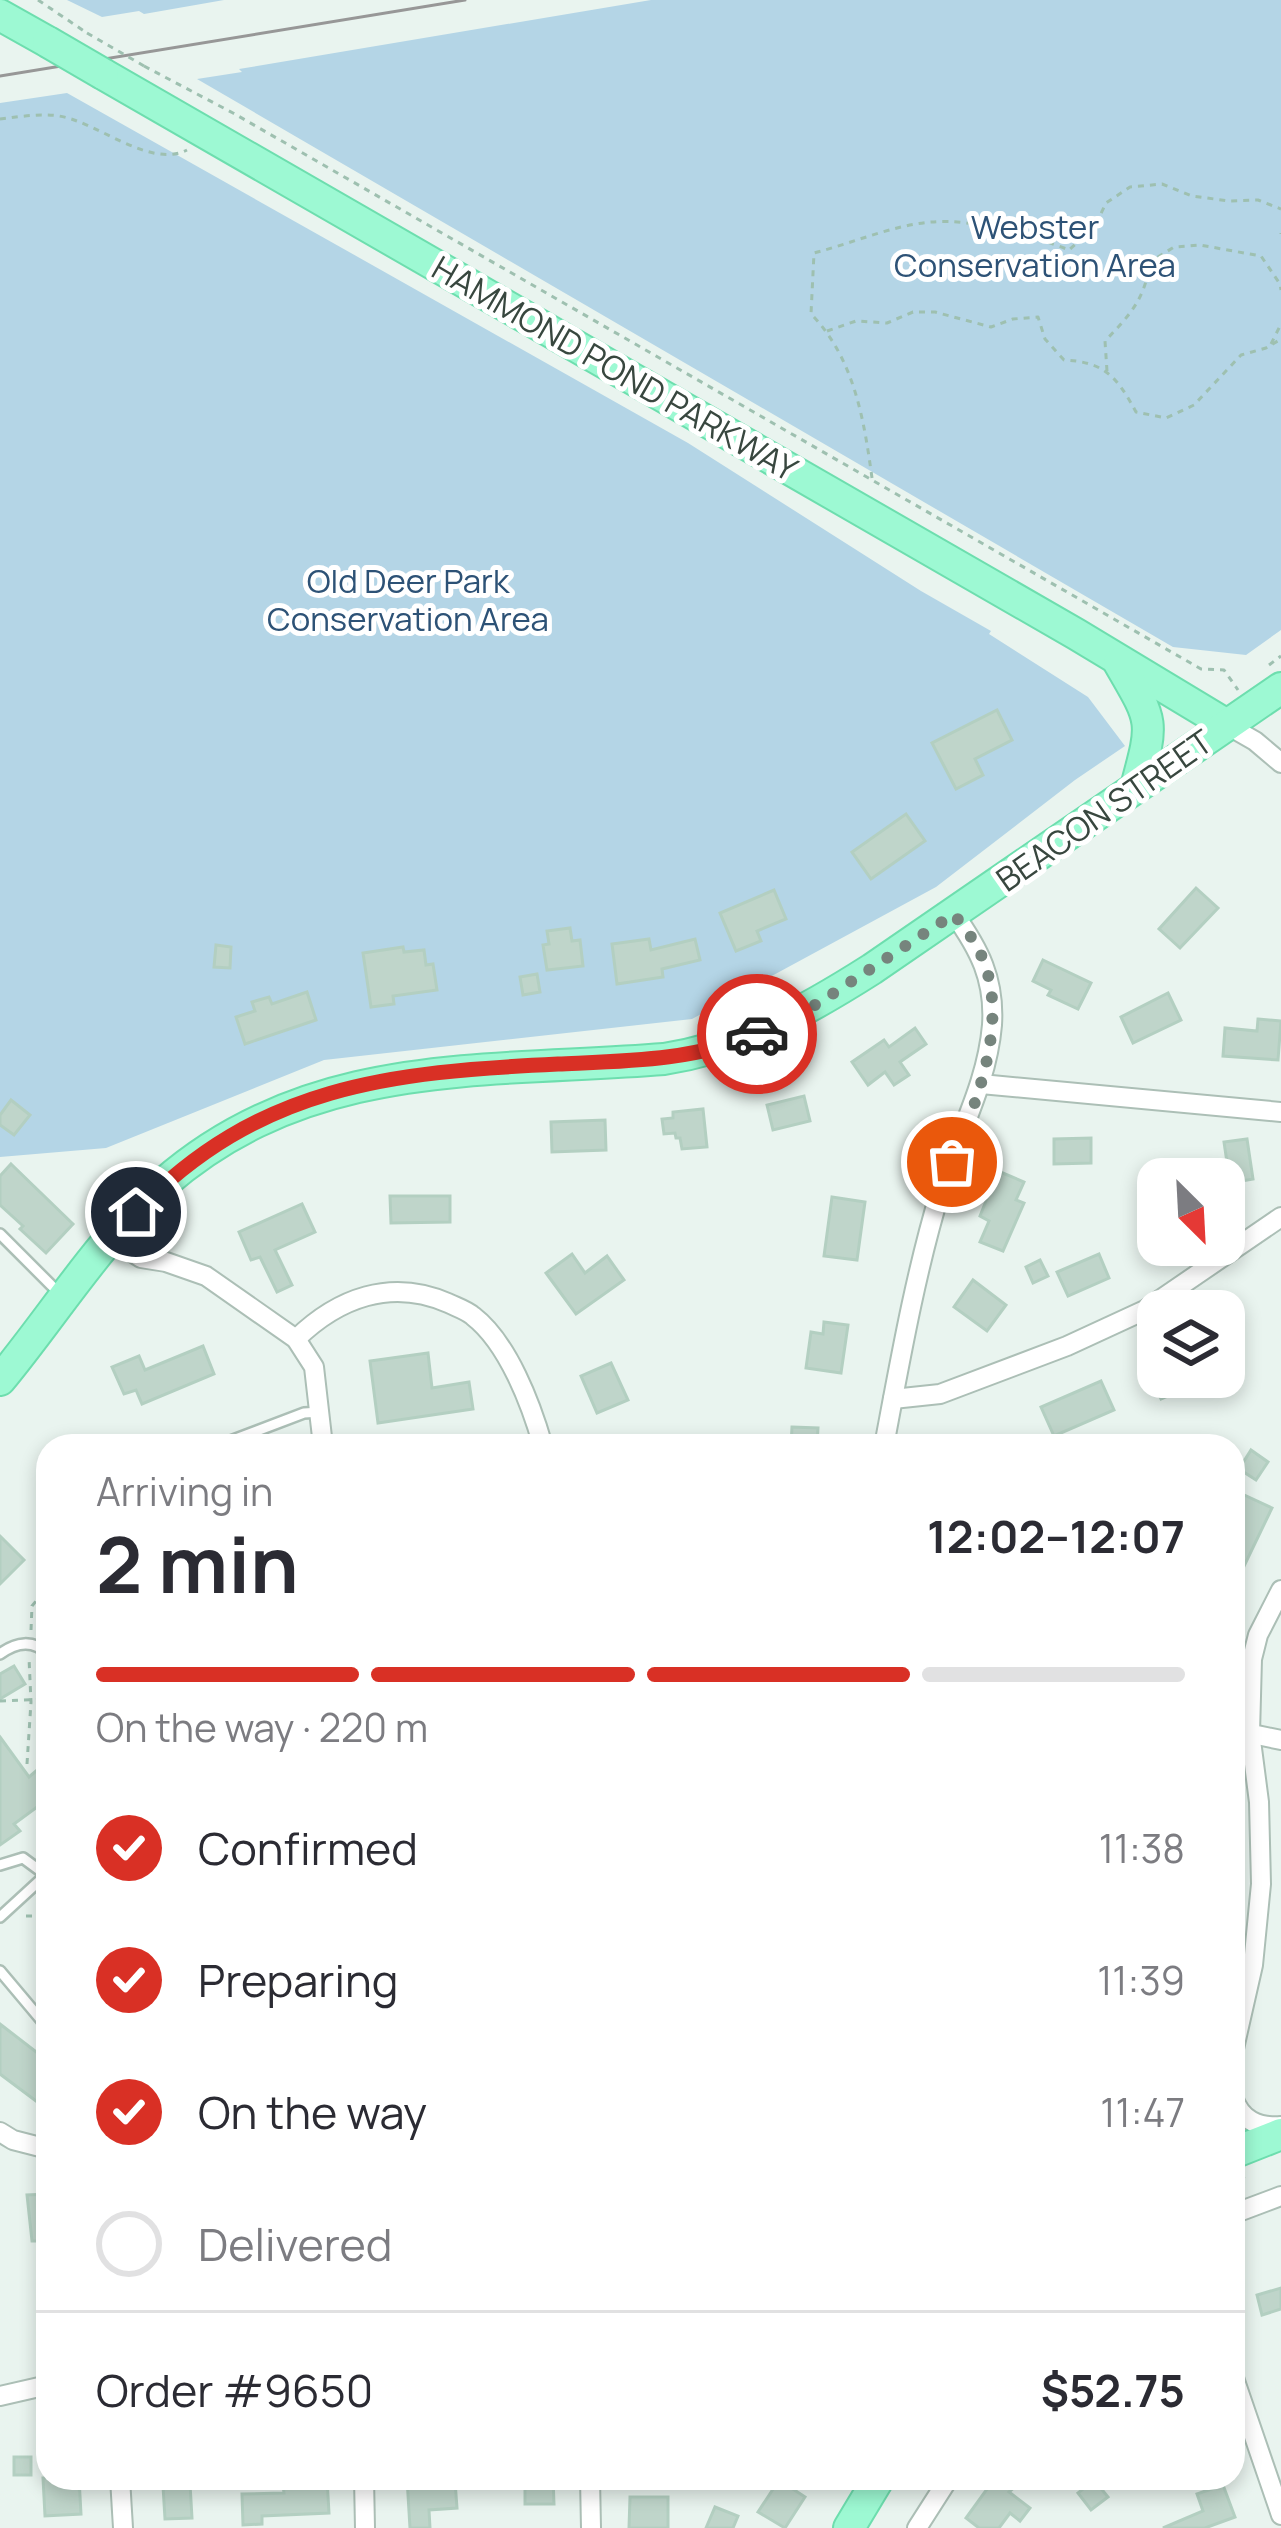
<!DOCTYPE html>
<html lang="en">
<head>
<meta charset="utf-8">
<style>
  body { margin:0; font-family:Manrope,sans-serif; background:#f7f7f7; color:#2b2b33; height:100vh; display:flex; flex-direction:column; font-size:45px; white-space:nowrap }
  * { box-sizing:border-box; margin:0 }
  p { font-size:39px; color:#7c7c81 }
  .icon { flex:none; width:66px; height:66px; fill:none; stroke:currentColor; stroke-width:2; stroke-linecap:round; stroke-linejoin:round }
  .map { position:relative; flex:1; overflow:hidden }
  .drawer { position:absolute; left:36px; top:1434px; width:1209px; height:1056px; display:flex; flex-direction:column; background:#fff; border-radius:36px; box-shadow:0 6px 18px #0003 }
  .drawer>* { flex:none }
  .needle { width:78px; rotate:156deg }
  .fabs { position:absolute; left:1137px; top:1158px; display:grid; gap:24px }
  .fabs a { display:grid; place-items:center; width:108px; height:108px; border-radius:24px; background:#fff; box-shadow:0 6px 18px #0003; font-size:60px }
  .pin { position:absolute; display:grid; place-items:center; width:102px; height:102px; color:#fff; margin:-51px; border:6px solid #fff; border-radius:50%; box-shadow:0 3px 12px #0007 }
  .courier { position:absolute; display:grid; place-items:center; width:120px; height:120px; margin:-60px; border:9px solid #d93025; border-radius:50%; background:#fff; color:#222; box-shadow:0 3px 15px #0007 }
  .summary em { font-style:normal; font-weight:700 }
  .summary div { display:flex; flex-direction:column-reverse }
  .summary { display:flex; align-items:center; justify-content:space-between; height:204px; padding:0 60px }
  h1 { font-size:78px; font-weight:700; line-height:90px }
  .bar { display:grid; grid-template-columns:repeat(4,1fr); gap:18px 12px; align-content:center; height:144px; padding:0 60px }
  .bar i { height:15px; border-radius:9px; background:#e1e1e2 }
  .bar .selected { background:#d93025 }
  .bar p { grid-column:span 4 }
  .line { display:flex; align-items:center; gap:30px; padding:0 60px; border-top:3px solid #e1e1e2 }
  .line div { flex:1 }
  ol { padding:0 60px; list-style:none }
  li { display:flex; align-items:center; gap:36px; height:132px }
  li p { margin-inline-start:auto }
  li .icon { padding:12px; border-radius:50%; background:#d93025; color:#fff; stroke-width:4 }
  li:last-child { color:#7c7c81 }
  li i { width:66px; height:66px; border:6px solid #e1e1e2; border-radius:50% }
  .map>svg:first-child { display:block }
  .green { fill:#b4d5e6 }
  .building { fill:#bfd5ca; stroke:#b3cfc1; stroke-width:3 }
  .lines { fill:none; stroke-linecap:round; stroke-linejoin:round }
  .lane-casing { stroke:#acbfb6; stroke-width:14 }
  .street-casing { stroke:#acbfb6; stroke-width:22 }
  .primary-casing { stroke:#6ddeae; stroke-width:34 }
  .path { stroke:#9ec0b0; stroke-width:3; stroke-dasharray:6 6; stroke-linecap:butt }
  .lane { stroke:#fff; stroke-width:9 }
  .street { stroke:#fff; stroke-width:18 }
  .primary { stroke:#9df9d3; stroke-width:30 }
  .tram { stroke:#979797; stroke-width:3 }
  .primary-bridge-casing { stroke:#6ddeae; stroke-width:34; stroke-linecap:butt }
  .path-bridge { stroke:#9ec0b0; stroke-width:3; stroke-dasharray:6 6; stroke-linecap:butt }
  .primary-bridge { stroke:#9df9d3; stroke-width:30 }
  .done { stroke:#76847d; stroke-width:12; stroke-dasharray:0 21.6 }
  .route { stroke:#d93025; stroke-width:15 }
  .labels { text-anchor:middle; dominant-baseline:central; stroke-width:10; stroke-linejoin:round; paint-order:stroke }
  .park-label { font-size:33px; fill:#2d5276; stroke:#fff }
  .street-label { font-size:33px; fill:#38473f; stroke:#fff }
</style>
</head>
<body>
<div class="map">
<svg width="1281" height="2528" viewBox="0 0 1281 2528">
  <rect width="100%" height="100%" fill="#e9f4ef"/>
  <g class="green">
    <path d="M67,0H224L144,14L139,11L102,17Z"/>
    <path d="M651,0H1281V630L1246,655L1173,647L197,79L242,72L239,69Z"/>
    <path d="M67,93L688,443L921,591L991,631L989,634L1088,697L1125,746L1075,780L936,887L692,1019L324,1060L106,1148L0,1157V103Z"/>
  </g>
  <g class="building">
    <path d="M997,710L1012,740L975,759L983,775L956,789L932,743Z"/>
    <path d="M906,814L925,841L871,879L852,852Z"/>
    <path d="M1196,888L1218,908L1180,948L1159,929Z"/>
    <path d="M774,890L786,919L757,931L761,941L736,951L720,913Z"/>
    <path d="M570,928L572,941L580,940L583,966L547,970L543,945L549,944L547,931Z"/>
    <path d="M649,939L651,950L695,939L700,960L662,969L663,977L617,984L612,944Z"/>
    <path d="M216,945L231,947L230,968L214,967Z"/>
    <path d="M403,947L404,952L424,950L426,965L433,964L437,990L393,996L394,1004L371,1007L363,953Z"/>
    <path d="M1043,960L1091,983L1078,1009L1048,995L1051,990L1033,981Z"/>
    <path d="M537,974L540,992L523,995L520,977Z"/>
    <path d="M307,992L316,1020L245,1044L236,1017L255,1011L252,1002L269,997L272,1004Z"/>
    <path d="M1168,993L1181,1020L1133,1043L1121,1017Z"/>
    <path d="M1258,1019L1281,1021L1278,1060L1223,1056L1225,1028L1257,1031Z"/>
    <path d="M915,1028L926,1044L900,1062L909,1075L894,1085L885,1072L868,1085L852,1062L884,1040L889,1047Z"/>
    <path d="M804,1096L810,1121L773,1130L767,1105Z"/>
    <path d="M11,1100L30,1115L14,1135L0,1125V1115Z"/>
    <path d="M703,1109L707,1147L682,1149L680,1138H676L675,1133L664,1134L662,1119L673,1118V1112Z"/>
    <path d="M605,1120L606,1150L552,1152L551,1122Z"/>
    <path d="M1091,1138V1163L1054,1164V1139Z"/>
    <path d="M1247,1139L1253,1179L1230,1183L1224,1142Z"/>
    <path d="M11,1164L73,1224L46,1253L20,1229L23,1226L0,1205V1176Z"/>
    <path d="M998,1171L1024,1182L1016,1200L1024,1203L1003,1251L980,1242L989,1221L980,1216Z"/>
    <path d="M390,1196H450V1222L391,1223Z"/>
    <path d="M832,1197L865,1202L857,1260L824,1256Z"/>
    <path d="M302,1204L315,1232L275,1250L292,1285L277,1292L260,1257L251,1260L239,1232Z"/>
    <path d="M572,1254L585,1273L607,1256L624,1280L576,1314L546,1273Z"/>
    <path d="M1099,1254L1109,1278L1068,1296L1057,1272Z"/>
    <path d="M1040,1260L1048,1276L1033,1283L1026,1267Z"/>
    <path d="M973,1280L1006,1305L987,1331L954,1307Z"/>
    <path d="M824,1322L848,1325L841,1373L806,1368L811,1332L823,1334Z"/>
    <path d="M203,1346L214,1374L142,1404L136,1390L124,1394L112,1367L139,1356L145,1370Z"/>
    <path d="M428,1353L432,1388L469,1382L473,1409L378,1423L370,1361Z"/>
    <path d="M611,1363L628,1400L597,1413L581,1376Z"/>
    <path d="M1151,1377H1211L1161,1399Z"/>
    <path d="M1101,1381L1114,1410L1054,1436L1041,1407Z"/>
    <path d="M792,1427L818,1428L817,1446H791Z"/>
    <path d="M1251,1450L1268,1462L1256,1480L1239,1469Z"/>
    <path d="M1240,1493L1272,1508L1233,1589V1530L1239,1517L1233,1514V1508Z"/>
    <path d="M0,1536L24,1560L0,1584Z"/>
    <path d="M14,1666L25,1684L0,1699V1674Z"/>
    <path d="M0,1737L29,1777L36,1771L48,1788V1799L14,1824L20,1831L0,1845Z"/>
    <path d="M0,2024L48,2061V2110L0,2074Z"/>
    <path d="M48,2194V2241H32L27,2195Z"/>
    <path d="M1281,2288V2309L1262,2315L1257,2295Z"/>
    <rect x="14" y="2457" width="17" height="18"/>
    <path d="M43,2478H79L81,2514L45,2516Z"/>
    <path d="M312,2478H327L329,2513L262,2516V2524L243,2525L242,2494L284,2493L283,2485L312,2484Z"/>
    <path d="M407,2478H428L429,2482L455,2481L457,2508L429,2510L430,2528H410Z"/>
    <path d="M525,2478H553L554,2504H525Z"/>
    <path d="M995,2478H1025L1009,2492L1030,2508L1020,2521L1010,2513L999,2528H979L966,2518Z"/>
    <path d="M779,2480L805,2497L785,2528L758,2512Z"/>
    <path d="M1094,2480L1108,2497L1091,2510L1078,2493Z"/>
    <path d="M190,2484L192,2518L165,2519L163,2486Z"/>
    <path d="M1223,2485L1235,2517L1205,2528H1163L1203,2511L1197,2494Z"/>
    <path d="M630,2497H668V2528H629Z"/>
    <path d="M715,2507L738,2516L733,2528H706Z"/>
  </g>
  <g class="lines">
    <g class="lane-casing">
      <g id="lane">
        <path d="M0,1234L60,1294"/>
        <path d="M217,1446L304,1413L321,1412"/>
        <path d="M0,1654C16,1642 33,1639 48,1654"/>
        <path d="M0,1865L23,1858L46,1875"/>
        <path d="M0,1917L48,1873"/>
        <path d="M0,1971L48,2028"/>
      </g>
    </g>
    <g class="street-casing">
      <g id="street">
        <path d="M1227,725L1255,741L1281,763"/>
        <path d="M981,1084L1281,1112"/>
        <path d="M110,1238L141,1258L166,1262L206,1276L296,1339L314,1367L323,1446"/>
        <path d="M296,1339C338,1298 391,1278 448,1303C456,1307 466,1310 473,1316C508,1343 531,1404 543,1446"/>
        <path d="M893,1399L940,1394L1067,1346L1145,1310L1281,1217"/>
        <path d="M884,1446C900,1361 915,1275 940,1192C957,1136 987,1085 992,1025C995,979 979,949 954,914"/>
        <path d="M1233,1730L1281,1740"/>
        <path d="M1233,2053L1253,1965L1261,1884L1259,1802L1250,1733L1252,1659L1258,1635L1281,1590"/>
        <path d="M1233,2097C1241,2120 1258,2128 1281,2126"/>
        <path d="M0,2132L13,2140L48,2149"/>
        <path d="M1233,2214L1281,2196"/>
        <path d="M1233,2375L1281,2515"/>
        <path d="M0,2396L48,2385"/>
        <path d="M120,2478L123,2528"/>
        <path d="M364,2478L365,2528"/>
        <path d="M590,2478L591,2528"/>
        <path d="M917,2528L949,2478"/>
      </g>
    </g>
    <g class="primary-casing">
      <g id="primary">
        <path d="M0,15L48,42"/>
        <path d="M103,74L1076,634L1227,725"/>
        <path d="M1119,663C1154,723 1154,720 1136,787"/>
        <path d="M0,1380C54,1315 99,1240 163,1184C309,1056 484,1073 664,1059C742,1047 806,1011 872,969L1281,688"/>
        <path d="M1233,2153L1281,2134"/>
        <path d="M849,2528L879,2478"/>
      </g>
    </g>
    <g class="path">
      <path d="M38,0L87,33"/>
      <path d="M144,66L233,113L1201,669L1224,670L1238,690"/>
      <path d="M0,119C19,117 39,113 59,116C98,122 149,169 187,150"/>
      <path d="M1281,233V234"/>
      <path d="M827,331L856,321L887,323L913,312H935L991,327L1013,319L1038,317L1045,339L1064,360C1105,362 1117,377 1136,412L1166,418L1194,405L1241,355L1266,348L1281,339"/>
      <path d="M1271,344L1281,324"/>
      <path d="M1107,371L1105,341C1130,315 1145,299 1150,262L1174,247L1200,245L1261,256L1280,284L1281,290"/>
      <path d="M872,478C864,419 854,358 811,314L814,253C853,243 893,225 932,222C969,218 1035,236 1069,250L1095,226L1106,203L1130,187L1162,184L1192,196L1229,201L1258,200L1281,209"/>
      <path d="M1269,665L1281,656"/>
      <path d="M48,1524L45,1537L48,1545"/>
      <path d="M31,1630L32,1606L48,1586"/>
      <path d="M0,1701L48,1699"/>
      <path d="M27,1764L31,1702L29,1658"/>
      <path d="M26,1916H48"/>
      <path d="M1236,2193L1245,2175"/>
    </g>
    <use href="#lane" class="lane"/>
    <use href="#street" class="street"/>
    <use href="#primary" class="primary"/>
    <path class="tram" d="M0,76L465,0"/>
    <g class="primary-bridge-casing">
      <path id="primary-bridge" d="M48,42L103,74"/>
    </g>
    <path class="path-bridge" d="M87,33L144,66"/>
    <use href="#primary-bridge" class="primary-bridge"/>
  </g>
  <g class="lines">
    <path class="done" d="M757,1034L817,1004L954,914C961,924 970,934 976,945C1014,1011 978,1099 952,1162"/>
    <path class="route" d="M136,1212C258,1085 391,1072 558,1064C626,1061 693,1061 757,1034"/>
  </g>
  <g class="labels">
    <g class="park-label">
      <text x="1035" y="226">Webster<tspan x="1035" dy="38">Conservation Area</tspan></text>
      <text x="408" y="580">Old Deer Park<tspan x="408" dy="38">Conservation Area</tspan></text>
    </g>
    <g class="street-label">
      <text transform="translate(615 368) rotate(30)">HAMMOND POND PARKWAY</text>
      <text transform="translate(1104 810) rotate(-35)">BEACON STREET</text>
    </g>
  </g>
</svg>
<div class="fabs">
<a><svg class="needle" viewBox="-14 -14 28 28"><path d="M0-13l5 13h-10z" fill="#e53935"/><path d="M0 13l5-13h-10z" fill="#7c7c81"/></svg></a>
<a><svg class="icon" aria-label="layers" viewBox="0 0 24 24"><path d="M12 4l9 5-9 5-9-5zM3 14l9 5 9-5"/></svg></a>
</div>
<div class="pin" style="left:952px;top:1162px;background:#ea580c"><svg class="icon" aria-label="bag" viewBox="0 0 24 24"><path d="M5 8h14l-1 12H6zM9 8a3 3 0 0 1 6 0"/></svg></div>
<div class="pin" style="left:136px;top:1212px;background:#1f2937"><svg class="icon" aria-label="home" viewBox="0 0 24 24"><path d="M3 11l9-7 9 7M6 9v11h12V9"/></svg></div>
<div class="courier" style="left:757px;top:1034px"><svg class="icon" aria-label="car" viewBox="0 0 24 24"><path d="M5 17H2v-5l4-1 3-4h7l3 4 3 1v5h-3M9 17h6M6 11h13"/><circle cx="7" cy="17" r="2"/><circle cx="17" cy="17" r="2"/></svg></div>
<section class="drawer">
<div class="summary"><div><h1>2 min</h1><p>Arriving in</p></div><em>12:02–12:07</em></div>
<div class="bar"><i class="selected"></i><i class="selected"></i><i class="selected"></i><i></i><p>On the way · 220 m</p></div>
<ol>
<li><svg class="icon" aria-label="check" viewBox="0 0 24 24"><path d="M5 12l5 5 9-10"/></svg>Confirmed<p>11:38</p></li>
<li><svg class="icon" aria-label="check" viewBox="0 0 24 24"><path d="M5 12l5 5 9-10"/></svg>Preparing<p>11:39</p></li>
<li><svg class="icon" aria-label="check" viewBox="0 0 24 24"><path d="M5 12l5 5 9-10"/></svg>On the way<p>11:47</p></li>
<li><i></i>Delivered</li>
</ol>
<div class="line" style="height:156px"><div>Order #9650</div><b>$52.75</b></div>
</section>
</div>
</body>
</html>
